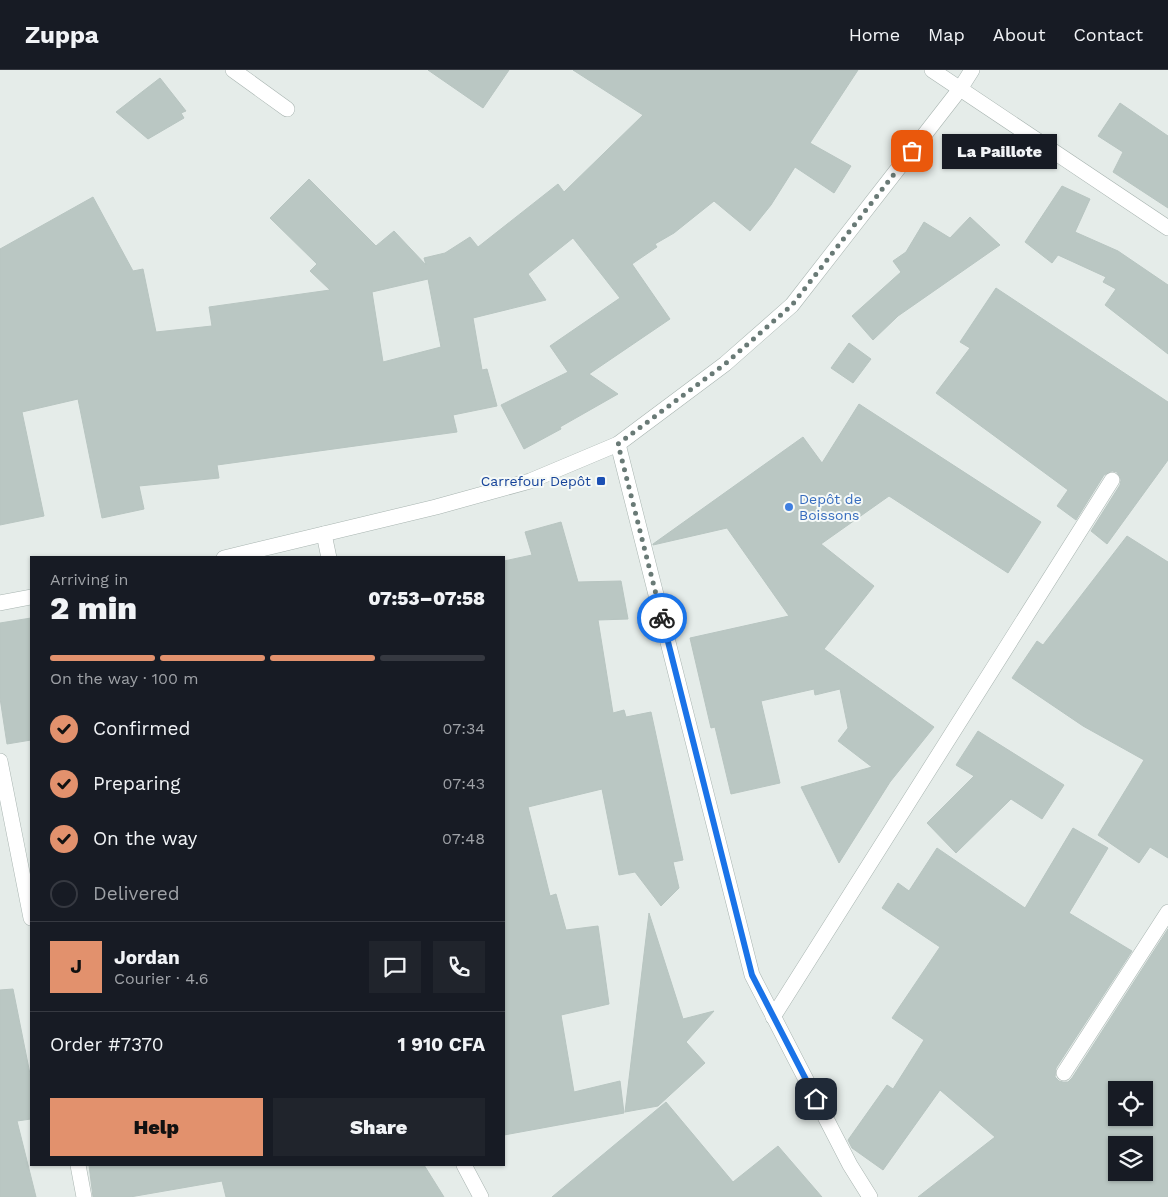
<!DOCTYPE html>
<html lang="en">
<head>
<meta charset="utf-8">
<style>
  body { margin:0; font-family:"Work Sans",sans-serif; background:#20242c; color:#f1f3f6; height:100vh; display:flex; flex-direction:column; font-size:19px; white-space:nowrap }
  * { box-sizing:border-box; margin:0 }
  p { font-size:16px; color:#9ea1a6 }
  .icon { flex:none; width:28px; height:28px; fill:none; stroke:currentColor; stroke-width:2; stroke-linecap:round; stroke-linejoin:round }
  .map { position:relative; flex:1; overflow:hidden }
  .details { position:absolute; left:30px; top:486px; width:475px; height:610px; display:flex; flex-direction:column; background:#171b24; border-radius:0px; box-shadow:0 1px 4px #0004 }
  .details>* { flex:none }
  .tools { position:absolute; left:1108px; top:1011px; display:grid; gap:10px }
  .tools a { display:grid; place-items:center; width:45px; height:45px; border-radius:0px; background:#171b24; box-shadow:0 1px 4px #0004; font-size:25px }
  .pin { position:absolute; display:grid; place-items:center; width:42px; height:42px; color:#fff; margin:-21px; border-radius:10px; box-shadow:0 2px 8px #0006 }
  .courier { position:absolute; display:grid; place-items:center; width:50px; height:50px; margin:-25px; border:4px solid #1a73e8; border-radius:50%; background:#fff; color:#222; box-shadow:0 1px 6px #0007 }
  .bubble { position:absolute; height:35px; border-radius:0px; background:#171b24; box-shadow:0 1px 4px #0004; font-size:16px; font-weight:800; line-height:35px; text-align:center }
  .headline em { font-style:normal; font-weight:800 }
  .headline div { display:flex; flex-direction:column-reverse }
  .headline { display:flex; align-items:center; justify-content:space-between; height:85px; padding:0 20px }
  h1 { font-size:32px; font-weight:800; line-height:38px }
  .bar { display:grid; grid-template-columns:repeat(4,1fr); gap:8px 5px; align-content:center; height:60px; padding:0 20px }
  .bar i { height:6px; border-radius:4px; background:#363941 }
  .bar .current { background:#e2916d }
  .bar p { grid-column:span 4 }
  .line { display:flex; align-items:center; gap:12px; padding:0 20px; border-top:1px solid #363941 }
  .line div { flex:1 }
  .round { display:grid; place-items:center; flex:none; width:52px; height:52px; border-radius:0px; background:#20242c }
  ol { padding:0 20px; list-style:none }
  li { display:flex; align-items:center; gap:15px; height:55px }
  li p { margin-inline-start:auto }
  li .icon { padding:5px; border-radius:50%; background:#e2916d; color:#111; stroke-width:4 }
  li:last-child { color:#9ea1a6 }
  li i { width:28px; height:28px; border:2px solid #363941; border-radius:50% }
  .primary-button { display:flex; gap:10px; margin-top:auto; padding:10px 20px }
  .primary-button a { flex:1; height:58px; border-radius:0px; background:#e2916d; color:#111; font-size:20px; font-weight:800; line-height:58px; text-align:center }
  .primary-button a+a { background:#20242c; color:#f1f3f6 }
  header { display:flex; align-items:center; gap:30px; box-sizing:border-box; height:70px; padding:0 25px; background:#171b24; border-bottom:1px solid #363941 }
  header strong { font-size:24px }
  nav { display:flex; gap:28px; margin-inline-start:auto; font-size:18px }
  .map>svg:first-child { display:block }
  .building { fill:#bac7c3; stroke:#b8c5c1; fill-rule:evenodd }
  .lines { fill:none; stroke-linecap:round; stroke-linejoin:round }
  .minor-casing { stroke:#a8b4b0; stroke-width:16 }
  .tertiary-casing { stroke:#a8b4b0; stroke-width:16 }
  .minor { stroke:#fff; stroke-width:15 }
  .tertiary { stroke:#fff; stroke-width:15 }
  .done { stroke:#697a76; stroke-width:5; stroke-dasharray:0 9 }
  .route { stroke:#1a73e8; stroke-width:6 }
  .transit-dot { fill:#1a4fb4; stroke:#f5f9f7; stroke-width:2 }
  .shop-dot { fill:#3f7fe0; stroke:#f5f9f7; stroke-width:2 }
  .labels { text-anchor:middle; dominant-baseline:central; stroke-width:4; stroke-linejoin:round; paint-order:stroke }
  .transit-label { font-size:14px; fill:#164399; stroke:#f5f9f7; text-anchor:end }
  .shop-label { font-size:14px; fill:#366cbe; stroke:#f5f9f7; text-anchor:start }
</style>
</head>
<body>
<header>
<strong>Zuppa</strong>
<nav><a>Home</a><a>Map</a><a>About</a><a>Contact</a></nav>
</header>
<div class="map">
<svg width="1168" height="1127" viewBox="0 0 1168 1127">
  <rect width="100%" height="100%" fill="#e5ece9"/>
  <g class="building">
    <path d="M428,0H509L483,38Z"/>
    <path d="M573,0H858L810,73L851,96L834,123L795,97L771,135L750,161L714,131L674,163L655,174L657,177L632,194L670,249L589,304L618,324L560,357L561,359L524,379L501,335L568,302L550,276L620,228L573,168L528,204L546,230L473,248L482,300L487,299L497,336L453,345L457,362L217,395L219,408L139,416L144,439L102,448L78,329L22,342L44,446L0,455V179L93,127L133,201L143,199L156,262L212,256L209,237L330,220L310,201L317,194L270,148L309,109L376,176L394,161L426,195L424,188L445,183L470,167L478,177L558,114L564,122L643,45ZM428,209L441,277L383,292L372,222Z"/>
    <path d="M160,8L186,41L181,43L184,48L148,69L116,42Z"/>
    <path d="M1120,33L1168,66V138L1113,102L1123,82L1098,66Z"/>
    <path d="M1062,116L1090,129L1075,162L1118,181L1168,215V284L1105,235L1116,219L1103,212L1106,207L1058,185L1052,193L1025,172Z"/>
    <path d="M970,147L1000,175L898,246L873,270L852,246L901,202L893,191L906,182L924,152L950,168Z"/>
    <path d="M996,218L1168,332V390L1107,474L1091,461L1120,415L1121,410L1117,402L1112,401L1104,405L1076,450L1057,436L1068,420L936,323L970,278L960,272Z"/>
    <path d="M849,273L871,289L853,313L831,298Z"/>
    <path d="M859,334L1041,452L1008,503L889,426L821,474L874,516L824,579L934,657L890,712L839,793L801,717L872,697L838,671L848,658L840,619L815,625L814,619L761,631L780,713L731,724L715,657L711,658L690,568L789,546L727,458L653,475V474L803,367L822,393Z"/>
    <path d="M561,452L578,512L621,511L628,549L598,550L613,643L624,640L626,647L651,642L683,790L673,792L679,818L661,836L635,802L619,805L602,719L528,737L550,826L556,824L566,860L598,856L609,934L561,945L574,1022L620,1011L624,1043L504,1065V491L532,485L525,462Z"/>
    <path d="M1127,466L1168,492V788L1150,777L1139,793L1098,765L1144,690L1083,656L1012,608L1037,571L1043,575Z"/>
    <path d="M31,548V670L7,674L0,628V553Z"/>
    <path d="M978,661L1064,715L1042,749L1011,729L956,783L927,753L974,706L956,695Z"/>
    <path d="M1073,758L1108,778L1069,843L1132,881L1056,998L1055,1007L1059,1011L1063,1012H1068L1072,1008L1168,859V1127H918L995,1067L940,1020L883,1100L852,1078L848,1070L887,1015L893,1019L924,970L892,948L940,877L882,838L898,813L909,821L937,778L1025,838ZM1116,1020H1144V1048H1116ZM1116,1075H1144V1102H1116Z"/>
    <path d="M649,843L683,949L714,941L686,972L705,993L658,1036L625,1042Z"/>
    <path d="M13,919L31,1009V1049L17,1051L36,1127H0V920Z"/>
    <path d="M666,1032L733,1112L778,1076L822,1127H552Z"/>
    <path d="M89,1095H424L444,1127H226L222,1111L130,1127H93Z"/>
  </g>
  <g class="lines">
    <g class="minor-casing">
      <g id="minor">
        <path d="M233,0L287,39"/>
        <path d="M932,0L1168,158"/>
        <path d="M618,374L752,905L850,1095L870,1127"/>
        <path d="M324,464L329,488"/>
        <path d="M0,691L31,848"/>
        <path d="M773,947L1112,410"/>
        <path d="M1064,1003L1168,842"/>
        <path d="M78,1095L84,1127"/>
        <path d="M464,1095L481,1127"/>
      </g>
    </g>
    <g class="tertiary-casing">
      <g id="tertiary">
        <path d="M224,488L436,437L530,411L618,374L725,294L792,235L960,19L972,0"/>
        <path d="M0,533L31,527"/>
      </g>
    </g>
    <use href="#minor" class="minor"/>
    <use href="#tertiary" class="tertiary"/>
  </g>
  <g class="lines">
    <path class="done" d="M662,548L618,374L725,294L792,235L912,81"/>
    <path class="route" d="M662,548L752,905L816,1029"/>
  </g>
  <rect class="transit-dot" x="596" y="406" width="10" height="10" rx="2.5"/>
  <circle class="shop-dot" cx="789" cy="437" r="5"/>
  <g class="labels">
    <g class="transit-label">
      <text x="591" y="411">Carrefour Depôt</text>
    </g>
    <g class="shop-label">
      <text x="799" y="429">Depôt de<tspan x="799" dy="16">Boissons</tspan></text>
    </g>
  </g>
</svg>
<div class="tools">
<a><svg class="icon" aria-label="locate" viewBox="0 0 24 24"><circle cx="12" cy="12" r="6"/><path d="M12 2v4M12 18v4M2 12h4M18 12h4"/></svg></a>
<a><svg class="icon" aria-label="layers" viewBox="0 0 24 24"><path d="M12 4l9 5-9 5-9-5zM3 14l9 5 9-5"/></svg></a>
</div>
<div class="pin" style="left:912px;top:81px;background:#ea580c"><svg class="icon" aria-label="bag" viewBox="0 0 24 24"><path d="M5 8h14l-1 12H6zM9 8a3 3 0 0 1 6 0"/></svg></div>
<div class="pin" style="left:816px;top:1029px;background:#1f2937"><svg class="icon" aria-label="home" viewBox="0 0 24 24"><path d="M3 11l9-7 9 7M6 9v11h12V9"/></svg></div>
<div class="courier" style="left:662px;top:548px"><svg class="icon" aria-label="bike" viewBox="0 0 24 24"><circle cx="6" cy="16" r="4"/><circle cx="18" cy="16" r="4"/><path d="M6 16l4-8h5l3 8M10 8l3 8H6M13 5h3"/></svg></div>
<div class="bubble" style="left:942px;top:64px;width:115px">La Paillote</div>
<section class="details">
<div class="headline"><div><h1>2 min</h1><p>Arriving in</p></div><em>07:53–07:58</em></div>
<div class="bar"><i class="current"></i><i class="current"></i><i class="current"></i><i></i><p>On the way · 100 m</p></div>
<ol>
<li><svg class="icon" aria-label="check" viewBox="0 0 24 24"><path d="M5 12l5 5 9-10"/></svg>Confirmed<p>07:34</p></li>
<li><svg class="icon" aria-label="check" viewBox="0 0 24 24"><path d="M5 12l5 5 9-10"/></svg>Preparing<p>07:43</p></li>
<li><svg class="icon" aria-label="check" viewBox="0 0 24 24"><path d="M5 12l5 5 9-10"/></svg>On the way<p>07:48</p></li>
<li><i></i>Delivered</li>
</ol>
<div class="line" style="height:90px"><b class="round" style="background:#e2916d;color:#111">J</b><div><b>Jordan</b><p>Courier · 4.6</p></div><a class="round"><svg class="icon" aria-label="chat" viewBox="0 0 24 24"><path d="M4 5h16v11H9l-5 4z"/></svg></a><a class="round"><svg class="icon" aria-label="phone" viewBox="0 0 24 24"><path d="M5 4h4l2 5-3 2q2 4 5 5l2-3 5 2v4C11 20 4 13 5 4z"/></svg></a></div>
<div class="line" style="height:65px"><div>Order #7370</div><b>1 910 CFA</b></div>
<div class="primary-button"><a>Help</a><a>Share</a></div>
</section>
</div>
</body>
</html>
